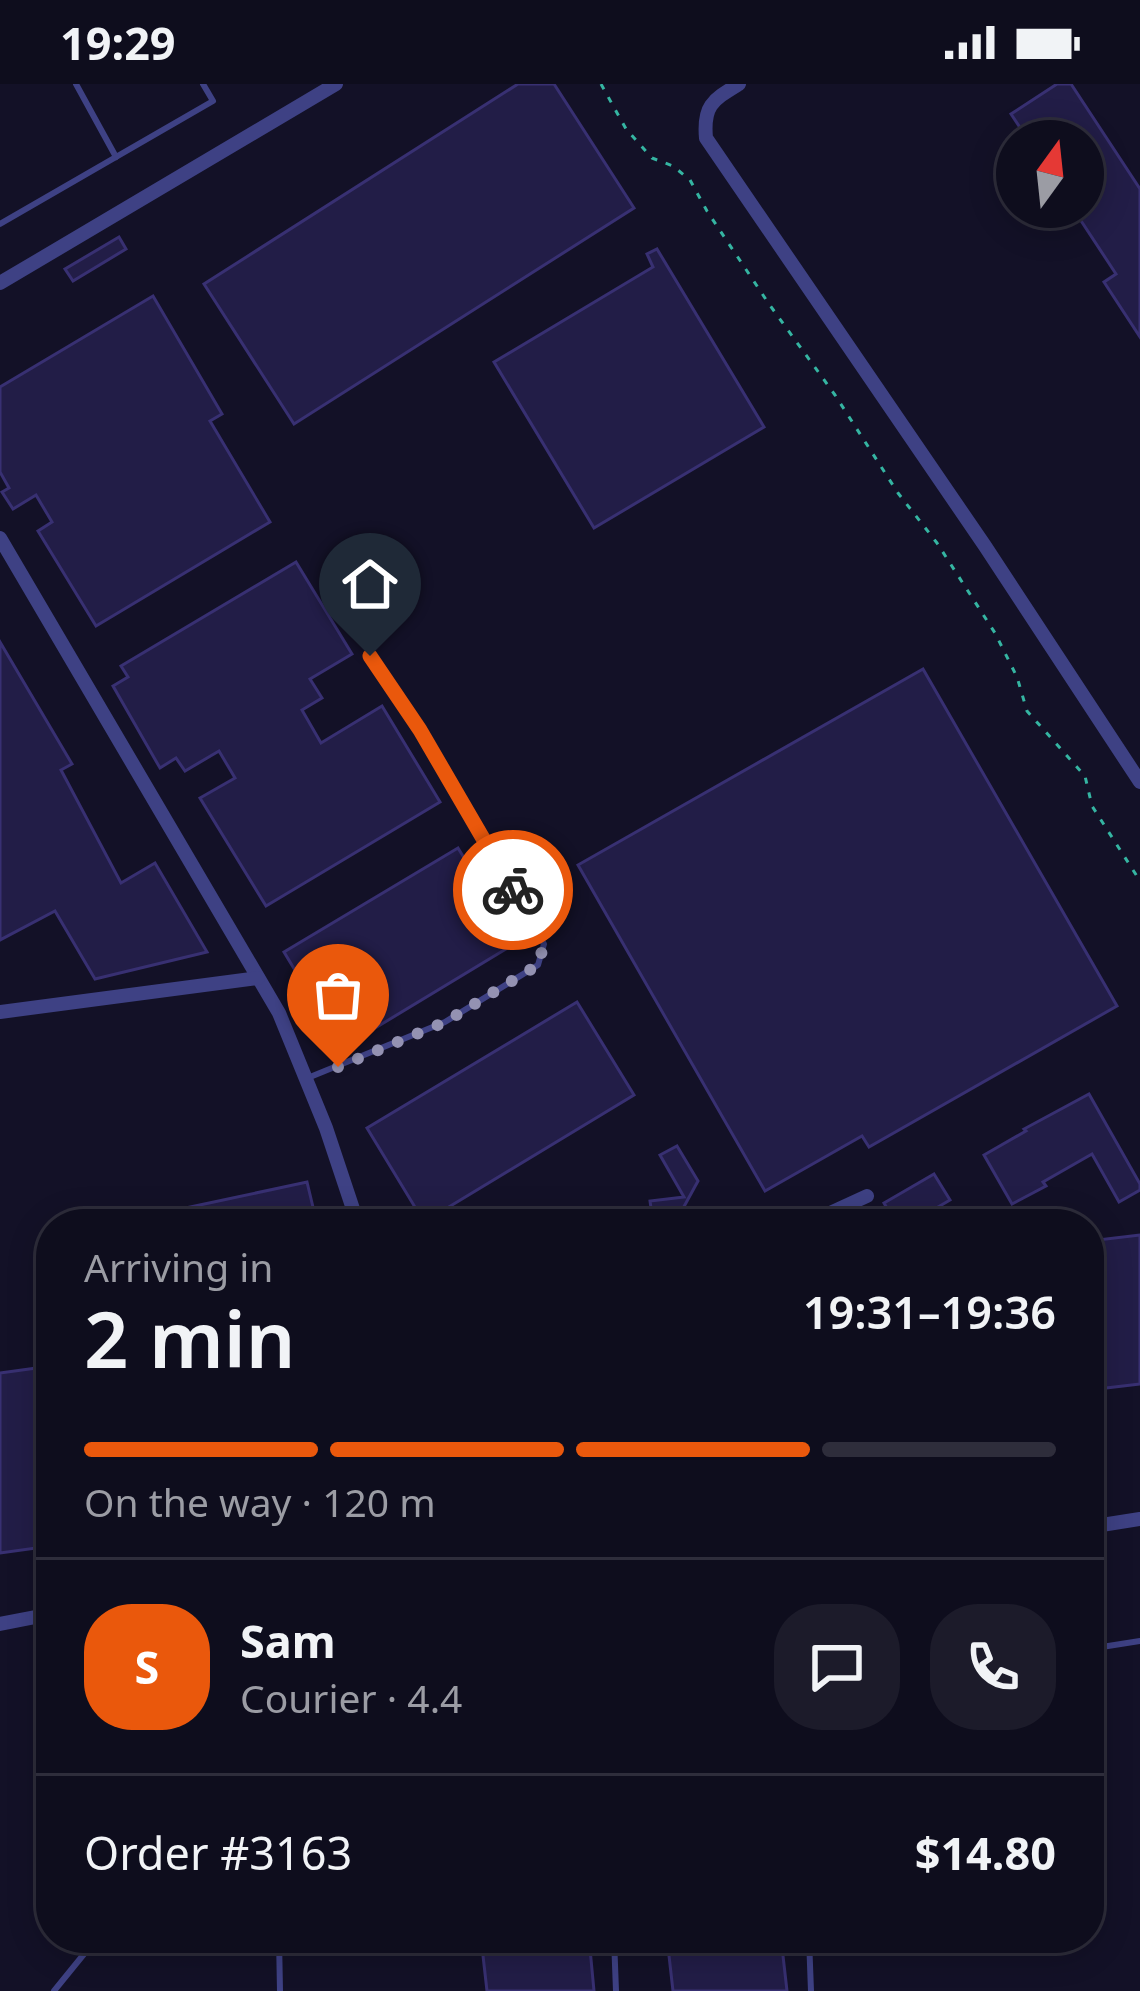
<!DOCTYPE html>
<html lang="en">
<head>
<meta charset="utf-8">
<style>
  body { margin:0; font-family:"Noto Sans",sans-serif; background:#1c1b2a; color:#f1f3f6; height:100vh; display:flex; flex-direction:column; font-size:45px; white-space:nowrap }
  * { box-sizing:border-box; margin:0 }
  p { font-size:39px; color:#9b9ca4 }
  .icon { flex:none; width:66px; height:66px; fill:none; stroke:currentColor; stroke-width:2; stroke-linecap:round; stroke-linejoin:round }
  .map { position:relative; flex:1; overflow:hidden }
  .drawer { position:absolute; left:36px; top:1125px; width:1068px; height:744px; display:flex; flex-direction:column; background:#0e0d1d; border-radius:48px; box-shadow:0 6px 30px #0003,0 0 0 3px #2e2d3b }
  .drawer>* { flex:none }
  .needle { width:78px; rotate:15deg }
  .fabs { position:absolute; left:996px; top:36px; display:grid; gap:24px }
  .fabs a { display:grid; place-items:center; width:108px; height:108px; border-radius:50%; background:#0e0d1d; box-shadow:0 6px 30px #0003,0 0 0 3px #2e2d3b; font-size:60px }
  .pin { position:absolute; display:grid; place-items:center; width:102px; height:102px; color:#fff; margin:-123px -51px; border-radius:50% 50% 50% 0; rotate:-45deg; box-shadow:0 0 12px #0007 }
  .pin .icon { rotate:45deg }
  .courier { position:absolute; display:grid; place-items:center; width:120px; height:120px; margin:-60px; border:9px solid #ea580c; border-radius:50%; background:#fff; color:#222; box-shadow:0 3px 15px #0007 }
  .headline em { font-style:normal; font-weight:600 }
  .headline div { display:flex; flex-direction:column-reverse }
  .headline { display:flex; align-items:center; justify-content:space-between; height:204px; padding:0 48px }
  h1 { font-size:78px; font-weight:600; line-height:90px }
  .bar { display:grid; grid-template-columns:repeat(4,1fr); gap:18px 12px; align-content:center; height:144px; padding:0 48px }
  .bar i { height:15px; border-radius:9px; background:#2e2d3b }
  .bar .selected { background:#ea580c }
  .bar p { grid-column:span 4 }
  .line { display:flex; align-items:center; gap:30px; padding:0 48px; border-top:3px solid #2e2d3b }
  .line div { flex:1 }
  .round { display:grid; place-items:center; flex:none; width:126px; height:126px; border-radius:48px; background:#1c1b2a }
  .status { display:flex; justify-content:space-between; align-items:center; height:84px; padding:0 60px; background:#0e0d1d; direction:ltr }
  .status svg { height:33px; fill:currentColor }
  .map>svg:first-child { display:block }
  .building { fill:#221d47; stroke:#383072; stroke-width:3 }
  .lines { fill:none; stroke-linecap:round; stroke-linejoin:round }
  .path { stroke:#35b5a2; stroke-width:3; stroke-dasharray:6 9; stroke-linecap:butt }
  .service { stroke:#3e4184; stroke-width:6 }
  .minor { stroke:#3e4184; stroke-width:14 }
  .done { stroke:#9492b2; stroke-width:12; stroke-dasharray:0 21.6 }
  .route { stroke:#ea580c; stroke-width:15 }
</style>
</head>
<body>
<div class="status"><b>19:29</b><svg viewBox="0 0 49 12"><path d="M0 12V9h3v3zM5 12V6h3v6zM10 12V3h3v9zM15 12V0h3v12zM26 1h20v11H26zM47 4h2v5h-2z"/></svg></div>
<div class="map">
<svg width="1140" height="1907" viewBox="0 0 1140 1907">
  <rect width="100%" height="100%" fill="#131127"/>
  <g class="building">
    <path d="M518,0H554L634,124L294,340L204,200Z"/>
    <path d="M1057,0H1071L1140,105V253L1104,198L1116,190L1072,123H1083V57H1029L1011,30Z"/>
    <path d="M119,153L126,165L73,197L65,185Z"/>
    <path d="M657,165L764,343L594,444L494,278L653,183L647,170Z"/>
    <path d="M153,212L222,330L210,337L270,438L96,542L38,447L52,438L36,411L13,425L2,408L9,404L0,388V303Z"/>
    <path d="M296,478L352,570L310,595L322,614L302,626L321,659L382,622L440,718L266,822L200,714L235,694L219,667L185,687L176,674L160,684L113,602L128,593L121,582Z"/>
    <path d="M0,558L72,680L61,686L121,799L155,779L207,868L95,895L55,827L0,856Z"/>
    <path d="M923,585L1117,922L869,1063L862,1052L765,1107L578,781Z"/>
    <path d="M458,764L516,859L342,964L284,868Z"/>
    <path d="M577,918L634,1011L424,1138L367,1044Z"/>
    <path d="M1089,1010L1140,1100V1106L1119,1118L1092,1070L1043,1098L1046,1102L1012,1120L984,1071L1026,1047L1024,1045Z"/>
    <path d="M677,1062L698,1097L681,1128L652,1131L650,1117L684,1113L660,1071Z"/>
    <path d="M934,1090L950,1116L909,1140H896L884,1119Z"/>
    <path d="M307,1098L317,1140H170L167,1128Z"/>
    <path d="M1140,1151V1300L1089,1306V1157Z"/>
    <path d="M44,1283L51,1335V1462L0,1469V1289Z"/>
    <path d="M481,1854H589L594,1907H487Z"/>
    <path d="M667,1854H781L787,1907H673Z"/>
  </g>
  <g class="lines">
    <path class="path" d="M601,0L626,45L652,74L673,82L690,96L707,127L769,220L835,311L898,409L937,459L995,549L1017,593L1027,627L1085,692L1092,722L1140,797"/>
    <g class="service">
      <path d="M76,0L116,73"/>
      <path d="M0,140L213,17L203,0"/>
      <path d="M310,993L445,938L538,881L544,860L420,647L370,572"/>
      <path d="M1089,1565L1140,1557"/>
      <path d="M279,1854L280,1907"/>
      <path d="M614,1854L616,1907"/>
      <path d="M809,1854L811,1907"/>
      <path d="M54,1907L97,1854"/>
    </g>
    <g class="minor">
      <path d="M739,0C713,16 703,21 706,54L985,462L1140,698"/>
      <path d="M0,199L336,0"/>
      <path d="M0,454L279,929L326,1044L358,1140"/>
      <path d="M0,928L258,894"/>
      <path d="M716,1140L735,1137L747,1140"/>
      <path d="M806,1140L867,1112"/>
      <path d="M1089,1443L1140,1435"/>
      <path d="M0,1540L51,1530"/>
    </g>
  </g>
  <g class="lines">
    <path class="done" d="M338,983L445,938L538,881L544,860L513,806"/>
    <path class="route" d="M370,572L420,646L513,806"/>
  </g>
</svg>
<div class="fabs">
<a><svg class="needle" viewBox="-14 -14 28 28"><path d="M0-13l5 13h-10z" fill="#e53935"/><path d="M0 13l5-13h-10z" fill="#9b9ca4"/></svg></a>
</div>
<div class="pin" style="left:338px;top:983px;background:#ea580c"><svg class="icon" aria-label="bag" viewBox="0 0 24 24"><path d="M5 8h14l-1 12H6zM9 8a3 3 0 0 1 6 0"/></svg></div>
<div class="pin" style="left:370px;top:572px;background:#1f2937"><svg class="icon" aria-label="home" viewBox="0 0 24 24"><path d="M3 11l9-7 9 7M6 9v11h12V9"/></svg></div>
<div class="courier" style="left:513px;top:806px"><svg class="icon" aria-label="bike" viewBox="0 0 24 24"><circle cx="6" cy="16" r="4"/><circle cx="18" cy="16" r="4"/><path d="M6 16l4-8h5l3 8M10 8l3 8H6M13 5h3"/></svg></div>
<section class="drawer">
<div class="headline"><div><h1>2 min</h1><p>Arriving in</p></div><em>19:31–19:36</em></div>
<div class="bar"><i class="selected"></i><i class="selected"></i><i class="selected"></i><i></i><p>On the way · 120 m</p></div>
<div class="line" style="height:216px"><b class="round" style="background:#ea580c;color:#fff">S</b><div><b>Sam</b><p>Courier · 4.4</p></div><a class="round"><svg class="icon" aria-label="chat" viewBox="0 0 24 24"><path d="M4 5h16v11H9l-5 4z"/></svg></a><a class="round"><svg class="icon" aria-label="phone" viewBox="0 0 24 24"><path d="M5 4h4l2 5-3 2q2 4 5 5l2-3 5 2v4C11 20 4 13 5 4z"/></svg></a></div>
<div class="line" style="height:156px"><div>Order #3163</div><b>$14.80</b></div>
</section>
</div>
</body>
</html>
